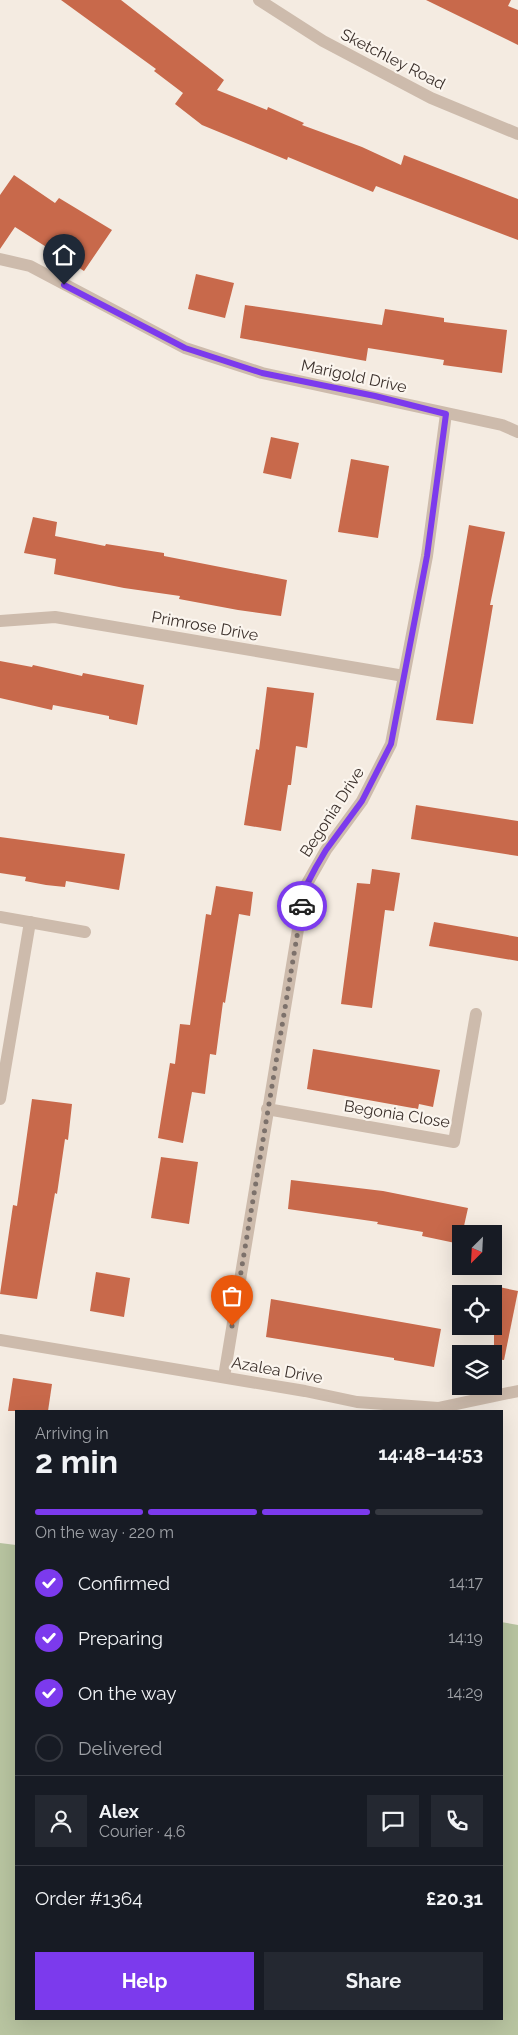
<!DOCTYPE html>
<html lang="en">
<head>
<meta charset="utf-8">
<style>
  body { margin:0; font-family:Raleway,sans-serif; background:#242831; color:#f1f3f6; height:100vh; display:flex; flex-direction:column; font-size:19px; white-space:nowrap }
  * { box-sizing:border-box; margin:0 }
  p { font-size:16px; color:#9ea1a6 }
  .icon { flex:none; width:28px; height:28px; fill:none; stroke:currentColor; stroke-width:2; stroke-linecap:round; stroke-linejoin:round }
  .map { position:relative; flex:1; overflow:hidden }
  .drawer { position:absolute; left:15px; top:1410px; width:488px; height:610px; display:flex; flex-direction:column; background:#171b24; border-radius:0px; box-shadow:0 5px 20px #0002 }
  .drawer>* { flex:none }
  .needle { width:32px; rotate:204deg }
  .tools { position:absolute; left:452px; top:1225px; display:grid; gap:10px }
  .tools a { display:grid; place-items:center; width:50px; height:50px; border-radius:0px; background:#171b24; box-shadow:0 5px 20px #0002; font-size:25px }
  .pin { position:absolute; display:grid; place-items:center; width:42px; height:42px; color:#fff; margin:-51px -21px; border-radius:50% 50% 50% 0; rotate:-45deg; box-shadow:0 0 5px #0007 }
  .pin .icon { rotate:45deg }
  .courier { position:absolute; display:grid; place-items:center; width:50px; height:50px; margin:-25px; border:4px solid #7c3aed; border-radius:50%; background:#fff; color:#222; box-shadow:0 1px 6px #0007 }
  .head em { font-style:normal; font-weight:700 }
  .head div { display:flex; flex-direction:column-reverse }
  .head { display:flex; align-items:center; justify-content:space-between; height:85px; padding:0 20px }
  h1 { font-size:32px; font-weight:700; line-height:38px }
  .bar { display:grid; grid-template-columns:repeat(4,1fr); gap:8px 5px; align-content:center; height:60px; padding:0 20px }
  .bar i { height:6px; border-radius:4px; background:#363941 }
  .bar .on { background:#7c3aed }
  .bar p { grid-column:span 4 }
  .line { display:flex; align-items:center; gap:12px; padding:0 20px; border-top:1px solid #363941 }
  .line div { flex:1 }
  .round { display:grid; place-items:center; flex:none; width:52px; height:52px; border-radius:0px; background:#242831 }
  ol { padding:0 20px; list-style:none }
  li { display:flex; align-items:center; gap:15px; height:55px }
  li p { margin-inline-start:auto }
  li .icon { padding:5px; border-radius:50%; background:#7c3aed; color:#fff; stroke-width:4 }
  li:last-child { color:#9ea1a6 }
  li i { width:28px; height:28px; border:2px solid #363941; border-radius:50% }
  .primary-button { display:flex; gap:10px; margin-top:auto; padding:10px 20px }
  .primary-button a { flex:1; height:58px; border-radius:0px; background:#7c3aed; color:#fff; font-size:20px; font-weight:700; line-height:58px; text-align:center }
  .primary-button a+a { background:#242831; color:#f1f3f6 }
  .map>svg:first-child { display:block }
  .green { fill:#b8c4a0 }
  .building { fill:#c8694b }
  .lines { fill:none; stroke-linecap:round; stroke-linejoin:round }
  .minor { stroke:#cdbbac; stroke-width:12 }
  .done { stroke:#7c716b; stroke-width:5; stroke-dasharray:0 9 }
  .route { stroke:#7c3aed; stroke-width:6 }
  .labels { text-anchor:middle; dominant-baseline:central; stroke-width:4.5; stroke-linejoin:round; paint-order:stroke }
  .street-label { font-size:16px; fill:#3b302b; stroke:#fbf5ee }
</style>
</head>
<body>
<div class="map">
<svg width="518" height="2035" viewBox="0 0 518 2035">
  <rect width="100%" height="100%" fill="#f4ebe1"/>
  <path class="green" d="M0,1543L16,1545V2019H501V1622L518,1625V2035H0Z"/>
  <g class="building">
    <path d="M61,0H121L224,80L217,90L267,110L268,107L304,123L302,125L362,147L401,165L404,155L518,199V240L376,186L373,192L288,157L287,160L202,125L175,104L183,93L154,71L156,69Z"/>
    <path d="M426,0H511L508,6L518,10V45Z"/>
    <path d="M14,175L55,203L59,198L112,230L84,271L15,227L0,249V195Z"/>
    <path d="M196,274L234,283L225,318L188,309Z"/>
    <path d="M245,305L382,325L385,309L444,318V322L507,330L502,373L443,365L444,360L368,348L366,361L240,338Z"/>
    <path d="M271,437L299,443L291,479L263,473Z"/>
    <path d="M351,459L389,466L378,538L338,532Z"/>
    <path d="M33,517L57,522L55,536L105,546L106,544L164,553V556L287,580L281,616L238,610L179,599L180,596L124,588L54,574L56,559L24,553Z"/>
    <path d="M469,525L505,532L490,605H493L473,724L436,720Z"/>
    <path d="M0,661L32,667L33,665L82,676L83,673L144,685L137,725L109,719V716L53,705L52,710L0,698Z"/>
    <path d="M267,687L314,693L307,748L296,746L291,785H288L281,831L244,825L256,749L259,750Z"/>
    <path d="M416,805L518,821V856L411,839Z"/>
    <path d="M0,837L125,854L119,890L66,881L65,887L46,885L25,881L26,877L0,873Z"/>
    <path d="M372,869L400,873L394,911L385,910L372,1008L341,1004L357,883L370,884Z"/>
    <path d="M216,886L253,892L250,916L239,914L225,1003L223,1002L216,1055L210,1054L205,1094L192,1092L183,1143L158,1138L170,1063L175,1064L180,1024L190,1025L206,914L211,915Z"/>
    <path d="M434,922L518,937V961L429,946Z"/>
    <path d="M313,1049L440,1070L433,1107L419,1104L418,1109L307,1089Z"/>
    <path d="M32,1099L72,1104L68,1140L65,1139L57,1194L55,1193L37,1299L0,1294L13,1205L17,1206Z"/>
    <path d="M161,1157L198,1162L189,1224L151,1218Z"/>
    <path d="M291,1180L383,1191L468,1208L460,1244L422,1236L423,1232L377,1224L378,1222L288,1209Z"/>
    <path d="M96,1272L130,1278L124,1317L90,1311Z"/>
    <path d="M494,1286L518,1291L504,1360L494,1359Z"/>
    <path d="M271,1299L441,1329L434,1367L394,1360V1358L266,1337Z"/>
    <path d="M13,1378L52,1384L48,1411H8Z"/>
  </g>
  <g class="lines">
    <g class="minor">
      <path d="M259,0L323,41L431,98L518,134"/>
      <path d="M0,259L30,266L185,348L262,373L502,425L518,432"/>
      <path d="M0,621L55,617L404,676"/>
      <path d="M0,917L85,932"/>
      <path d="M0,1099L30,922"/>
      <path d="M267,1109L454,1142L476,1014"/>
      <path d="M0,1340L305,1391L357,1402L438,1408L518,1391"/>
      <path d="M224,1377L305,887L326,850L362,801L391,744L427,556L446,414"/>
    </g>
  </g>
  <g class="lines">
    <path class="done" d="M232,1326L302,906"/>
    <path class="route" d="M64,285L185,348L262,373L375,396L446,414L427,556L391,744L362,801L326,850L316,867L305,888L302,906"/>
  </g>
  <g class="labels">
    <g class="street-label">
      <text transform="translate(393 59) rotate(27)">Sketchley Road</text>
      <text transform="translate(354 376) rotate(12)">Marigold Drive</text>
      <text transform="translate(205 626) rotate(10)">Primrose Drive</text>
      <text transform="translate(332 812) rotate(-57)">Begonia Drive</text>
      <text transform="translate(397 1114) rotate(9)">Begonia Close</text>
      <text transform="translate(277 1370) rotate(10)">Azalea Drive</text>
    </g>
  </g>
</svg>
<div class="tools">
<a><svg class="needle" viewBox="-14 -14 28 28"><path d="M0-13l5 13h-10z" fill="#e53935"/><path d="M0 13l5-13h-10z" fill="#9ea1a6"/></svg></a>
<a><svg class="icon" aria-label="locate" viewBox="0 0 24 24"><circle cx="12" cy="12" r="6"/><path d="M12 2v4M12 18v4M2 12h4M18 12h4"/></svg></a>
<a><svg class="icon" aria-label="layers" viewBox="0 0 24 24"><path d="M12 4l9 5-9 5-9-5zM3 14l9 5 9-5"/></svg></a>
</div>
<div class="pin" style="left:232px;top:1326px;background:#ea580c"><svg class="icon" aria-label="bag" viewBox="0 0 24 24"><path d="M5 8h14l-1 12H6zM9 8a3 3 0 0 1 6 0"/></svg></div>
<div class="pin" style="left:64px;top:285px;background:#1f2937"><svg class="icon" aria-label="home" viewBox="0 0 24 24"><path d="M3 11l9-7 9 7M6 9v11h12V9"/></svg></div>
<div class="courier" style="left:302px;top:906px"><svg class="icon" aria-label="car" viewBox="0 0 24 24"><path d="M5 17H2v-5l4-1 3-4h7l3 4 3 1v5h-3M9 17h6M6 11h13"/><circle cx="7" cy="17" r="2"/><circle cx="17" cy="17" r="2"/></svg></div>
<section class="drawer">
<div class="head"><div><h1>2 min</h1><p>Arriving in</p></div><em>14:48–14:53</em></div>
<div class="bar"><i class="on"></i><i class="on"></i><i class="on"></i><i></i><p>On the way · 220 m</p></div>
<ol>
<li><svg class="icon" aria-label="check" viewBox="0 0 24 24"><path d="M5 12l5 5 9-10"/></svg>Confirmed<p>14:17</p></li>
<li><svg class="icon" aria-label="check" viewBox="0 0 24 24"><path d="M5 12l5 5 9-10"/></svg>Preparing<p>14:19</p></li>
<li><svg class="icon" aria-label="check" viewBox="0 0 24 24"><path d="M5 12l5 5 9-10"/></svg>On the way<p>14:29</p></li>
<li><i></i>Delivered</li>
</ol>
<div class="line" style="height:90px"><a class="round"><svg class="icon" aria-label="person" viewBox="0 0 24 24"><circle cx="12" cy="8" r="4"/><path d="M4 21q1-7 8-7t8 7"/></svg></a><div><b>Alex</b><p>Courier · 4.6</p></div><a class="round"><svg class="icon" aria-label="chat" viewBox="0 0 24 24"><path d="M4 5h16v11H9l-5 4z"/></svg></a><a class="round"><svg class="icon" aria-label="phone" viewBox="0 0 24 24"><path d="M5 4h4l2 5-3 2q2 4 5 5l2-3 5 2v4C11 20 4 13 5 4z"/></svg></a></div>
<div class="line" style="height:65px"><div>Order #1364</div><b>£20.31</b></div>
<div class="primary-button"><a>Help</a><a>Share</a></div>
</section>
</div>
</body>
</html>
